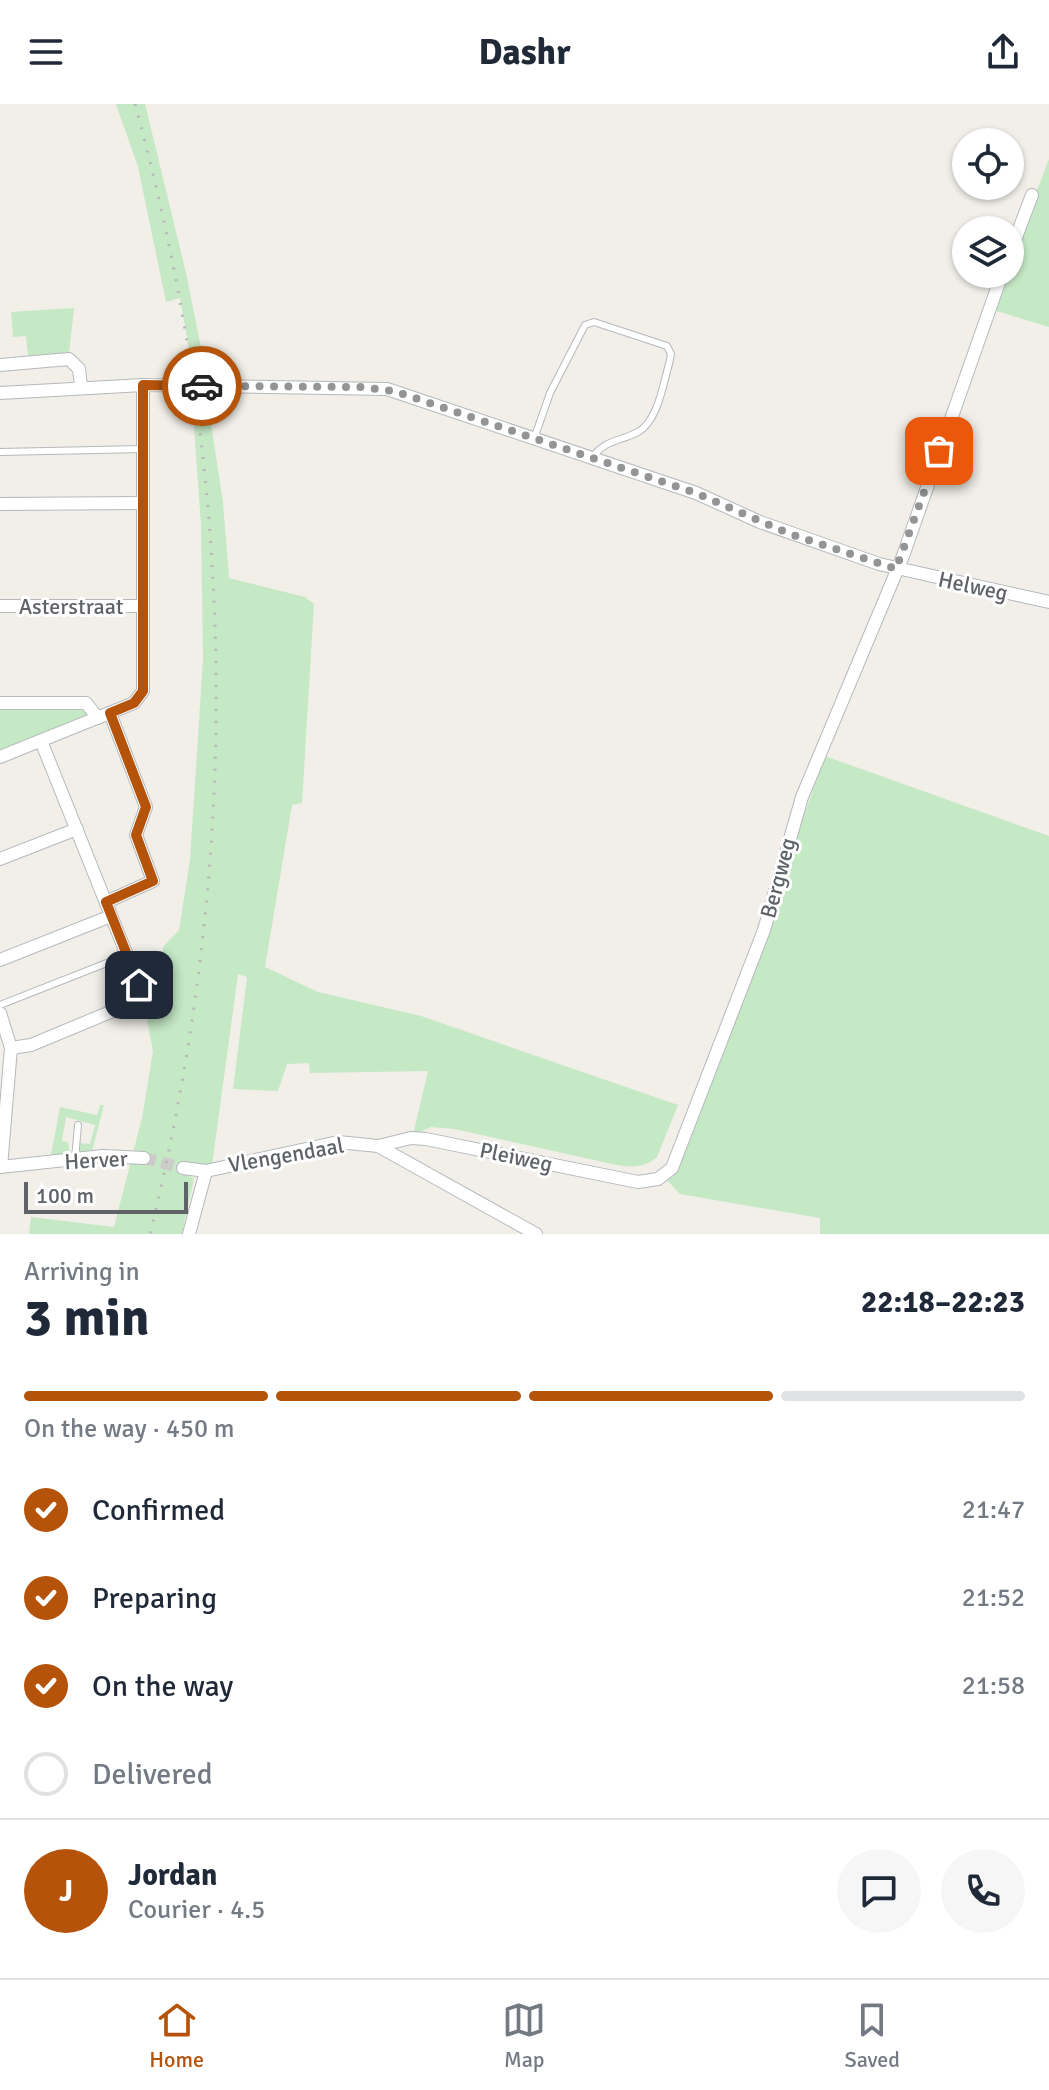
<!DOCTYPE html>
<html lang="en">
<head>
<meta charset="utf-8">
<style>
  body { margin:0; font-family:Signika,sans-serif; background:#f6f6f7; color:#1f2937; height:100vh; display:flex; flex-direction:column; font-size:30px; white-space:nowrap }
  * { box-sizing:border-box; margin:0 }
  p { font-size:26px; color:#747a83 }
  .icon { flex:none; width:44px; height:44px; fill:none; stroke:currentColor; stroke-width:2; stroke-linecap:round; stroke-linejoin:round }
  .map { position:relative; height:1130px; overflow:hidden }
  .sheet { display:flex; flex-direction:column; background:#fff; flex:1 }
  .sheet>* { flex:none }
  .fabs { position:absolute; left:952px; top:24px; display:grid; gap:16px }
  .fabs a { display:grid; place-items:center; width:72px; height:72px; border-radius:50%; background:#fff; box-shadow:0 2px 6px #0004; font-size:40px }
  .scale { position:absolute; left:24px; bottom:20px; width:164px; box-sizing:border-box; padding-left:8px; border:4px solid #5f6368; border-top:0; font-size:22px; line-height:28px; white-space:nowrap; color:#5f6368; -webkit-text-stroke:6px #fff; paint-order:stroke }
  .pin { position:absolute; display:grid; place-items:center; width:68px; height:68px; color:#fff; margin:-34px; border-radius:16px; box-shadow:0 4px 12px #0006 }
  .courier { position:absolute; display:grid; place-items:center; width:80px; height:80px; margin:-40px; border:6px solid #b45309; border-radius:50%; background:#fff; color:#222; box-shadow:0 2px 10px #0007 }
  .headline em { font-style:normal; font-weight:700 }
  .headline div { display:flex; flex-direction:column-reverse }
  .headline { display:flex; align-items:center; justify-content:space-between; height:136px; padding:0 24px }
  h1 { font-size:52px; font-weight:700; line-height:60px }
  .bar { display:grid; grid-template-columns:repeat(4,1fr); gap:12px 8px; align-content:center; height:96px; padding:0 24px }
  .bar i { height:10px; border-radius:6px; background:#e0e1e3 }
  .bar .selected { background:#b45309 }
  .bar p { grid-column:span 4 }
  .line { display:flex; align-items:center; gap:20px; padding:0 24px; border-top:2px solid #e0e1e3 }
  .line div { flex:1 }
  .round { display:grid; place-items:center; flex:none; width:84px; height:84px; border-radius:42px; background:#f6f6f7 }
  ol { padding:0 24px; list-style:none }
  li { display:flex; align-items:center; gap:24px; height:88px }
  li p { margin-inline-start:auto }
  li .icon { padding:8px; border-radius:50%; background:#b45309; color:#fff; stroke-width:4 }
  li:last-child { color:#747a83 }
  li i { width:44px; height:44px; border:4px solid #e0e1e3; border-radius:50% }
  header { display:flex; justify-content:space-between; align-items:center; height:104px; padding:0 24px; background:#fff; font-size:36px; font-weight:700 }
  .dock { display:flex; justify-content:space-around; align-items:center; height:112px; border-top:2px solid #e0e1e3; background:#fff; font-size:22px; color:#747a83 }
  .dock a { display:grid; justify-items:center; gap:4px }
  .dock .selected { color:#b45309 }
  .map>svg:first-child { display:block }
  .green { fill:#c5e8c5 }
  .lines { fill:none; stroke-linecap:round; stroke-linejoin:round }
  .street-tunnel { stroke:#ccccc8; stroke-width:12; stroke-dasharray:12 6; stroke-linecap:butt }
  .lane-casing { stroke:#b5b8bc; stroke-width:8 }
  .street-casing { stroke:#b5b8bc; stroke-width:14 }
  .lane { stroke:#fff; stroke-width:6 }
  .street { stroke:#fff; stroke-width:12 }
  .rail { stroke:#b6b7b8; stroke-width:3; stroke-dasharray:2 10; stroke-linecap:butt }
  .done { stroke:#929495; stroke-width:8; stroke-dasharray:0 14.4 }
  .route { stroke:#b45309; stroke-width:10 }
  .labels { text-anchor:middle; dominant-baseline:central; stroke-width:6; stroke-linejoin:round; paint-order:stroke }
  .street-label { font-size:22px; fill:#5f6368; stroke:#fff }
</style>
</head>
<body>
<header><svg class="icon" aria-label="menu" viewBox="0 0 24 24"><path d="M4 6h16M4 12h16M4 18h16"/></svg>Dashr<svg class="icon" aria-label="share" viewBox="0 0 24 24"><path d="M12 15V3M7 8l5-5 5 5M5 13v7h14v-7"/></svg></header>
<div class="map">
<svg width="1049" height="1130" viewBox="0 0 1049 1130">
  <rect width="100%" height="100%" fill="#f1efe8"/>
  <g class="green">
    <path d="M116,0H145L186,169L208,278H195L180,194L166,198L138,63Z"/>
    <path d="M1049,55V223L993,206L1005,170H1010V156Z"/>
    <path d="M74,204L69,249L28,252L26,232L13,233L11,208Z"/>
    <path d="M197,288H206L223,398L229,474L305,493L314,500L302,699L292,701L265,863L318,888L421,912L678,1001L657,1053C645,1064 632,1063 617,1061L454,1025L431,1023L413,1031L428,967L310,969L309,959L287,960L278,987L233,985L247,873L238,870L212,1061L190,1063L188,1072L194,1074L182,1130H29L31,1113L114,1123L142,1014L153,947L143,896L164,842L179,826L190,756L203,555L201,420L192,295Z"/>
    <path d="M79,602L91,610L0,648V603Z"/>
    <path d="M825,652L1049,732V1130H820V1114L680,1090L665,1074L683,1053Z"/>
    <path d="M100,1001H104L92,1047L79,1049L80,1039L90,1040L95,1021L66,1013L62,1037L68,1038L70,1051H51L60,1003L97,1011Z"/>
  </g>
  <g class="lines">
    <path class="street-tunnel" d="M144,1054L183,1064"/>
    <g class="lane-casing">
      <g id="lane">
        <path d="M534,335L550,289L585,221L594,218L667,242L671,250L669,260C663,280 658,317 638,328C619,338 605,335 591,355"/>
        <path d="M0,348L143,345"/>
        <path d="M0,901L127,851"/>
        <path d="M75,1055L78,1021"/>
      </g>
    </g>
    <g class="street-casing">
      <g id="street">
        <path d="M1010,149L1032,91"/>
        <path d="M0,261L69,255L79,265L81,282"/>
        <path d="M0,289L143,281L387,285L696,389L760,418L879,460L1049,498"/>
        <path d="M0,400L143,399"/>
        <path d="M0,502H143"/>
        <path d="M0,599H86L98,614"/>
        <path d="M0,653L134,599L143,587V281"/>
        <path d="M0,755L77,725"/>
        <path d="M106,798L153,777L136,731L146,703L110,609"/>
        <path d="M0,856L111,812"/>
        <path d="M0,909L11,944L1,1063"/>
        <path d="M11,944L31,941L132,899L139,881L41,637"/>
        <path d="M378,1042L411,1034L426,1035L638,1078L658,1075L672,1064L764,826L802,693L903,452L1002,170"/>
        <path d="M0,1063L103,1052L144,1054"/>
        <path d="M183,1064L206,1067L338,1038L378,1042L536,1130"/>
        <path d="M189,1130L206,1067"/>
      </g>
    </g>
    <use href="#lane" class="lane"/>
    <use href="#street" class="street"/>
    <path class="rail" d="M135,0C238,378 243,749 150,1130"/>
  </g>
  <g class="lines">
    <path class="done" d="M202,282L361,283L394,287L696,389L790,430L896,465L939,347"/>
    <path class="route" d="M139,881L106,798L153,777L136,731L146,703L110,609L134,599L143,587V281L202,282"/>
  </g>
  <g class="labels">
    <g class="street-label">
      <text transform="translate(973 482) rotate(12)">Helweg</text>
      <text x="71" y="502">Asterstraat</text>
      <text transform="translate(778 774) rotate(-75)">Bergweg</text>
      <text transform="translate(286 1051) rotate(-10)">Vlengendaal</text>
      <text transform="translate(516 1053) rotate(12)">Pleiweg</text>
      <text transform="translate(96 1056) rotate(-3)">Herver</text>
    </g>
  </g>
</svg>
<div class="fabs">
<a><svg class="icon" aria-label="locate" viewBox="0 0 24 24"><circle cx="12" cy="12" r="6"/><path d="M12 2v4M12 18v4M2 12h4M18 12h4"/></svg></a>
<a><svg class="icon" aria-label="layers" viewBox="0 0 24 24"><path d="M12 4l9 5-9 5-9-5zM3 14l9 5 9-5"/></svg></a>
</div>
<div class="scale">100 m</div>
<div class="pin" style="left:939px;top:347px;background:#ea580c"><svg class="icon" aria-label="bag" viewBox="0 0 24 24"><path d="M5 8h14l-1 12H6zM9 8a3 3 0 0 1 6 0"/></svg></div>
<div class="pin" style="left:139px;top:881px;background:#1f2937"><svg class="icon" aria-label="home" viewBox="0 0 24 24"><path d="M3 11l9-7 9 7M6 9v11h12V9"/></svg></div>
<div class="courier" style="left:202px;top:282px"><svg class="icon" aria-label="car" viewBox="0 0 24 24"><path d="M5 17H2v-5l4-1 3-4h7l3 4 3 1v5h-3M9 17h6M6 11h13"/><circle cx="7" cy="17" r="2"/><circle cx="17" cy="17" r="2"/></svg></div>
</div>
<section class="sheet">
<div class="headline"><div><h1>3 min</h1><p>Arriving in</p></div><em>22:18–22:23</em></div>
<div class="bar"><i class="selected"></i><i class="selected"></i><i class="selected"></i><i></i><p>On the way · 450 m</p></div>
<ol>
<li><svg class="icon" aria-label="check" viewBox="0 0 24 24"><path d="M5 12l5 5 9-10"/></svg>Confirmed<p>21:47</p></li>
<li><svg class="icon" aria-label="check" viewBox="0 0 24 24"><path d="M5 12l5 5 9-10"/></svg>Preparing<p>21:52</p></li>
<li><svg class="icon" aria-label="check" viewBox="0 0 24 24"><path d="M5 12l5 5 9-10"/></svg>On the way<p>21:58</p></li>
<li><i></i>Delivered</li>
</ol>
<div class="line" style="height:144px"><b class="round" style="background:#b45309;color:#fff">J</b><div><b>Jordan</b><p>Courier · 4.5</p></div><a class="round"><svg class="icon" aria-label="chat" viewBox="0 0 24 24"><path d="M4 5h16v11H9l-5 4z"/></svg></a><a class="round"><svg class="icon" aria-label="phone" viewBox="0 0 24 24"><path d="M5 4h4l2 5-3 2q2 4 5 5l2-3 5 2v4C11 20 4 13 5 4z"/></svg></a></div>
</section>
<nav class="dock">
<a class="selected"><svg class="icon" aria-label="home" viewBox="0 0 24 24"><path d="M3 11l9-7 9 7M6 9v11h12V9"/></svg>Home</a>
<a><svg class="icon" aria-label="map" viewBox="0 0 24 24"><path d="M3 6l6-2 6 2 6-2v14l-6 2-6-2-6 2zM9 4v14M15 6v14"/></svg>Map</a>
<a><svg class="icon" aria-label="saved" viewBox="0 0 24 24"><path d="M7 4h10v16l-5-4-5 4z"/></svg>Saved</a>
</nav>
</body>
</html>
